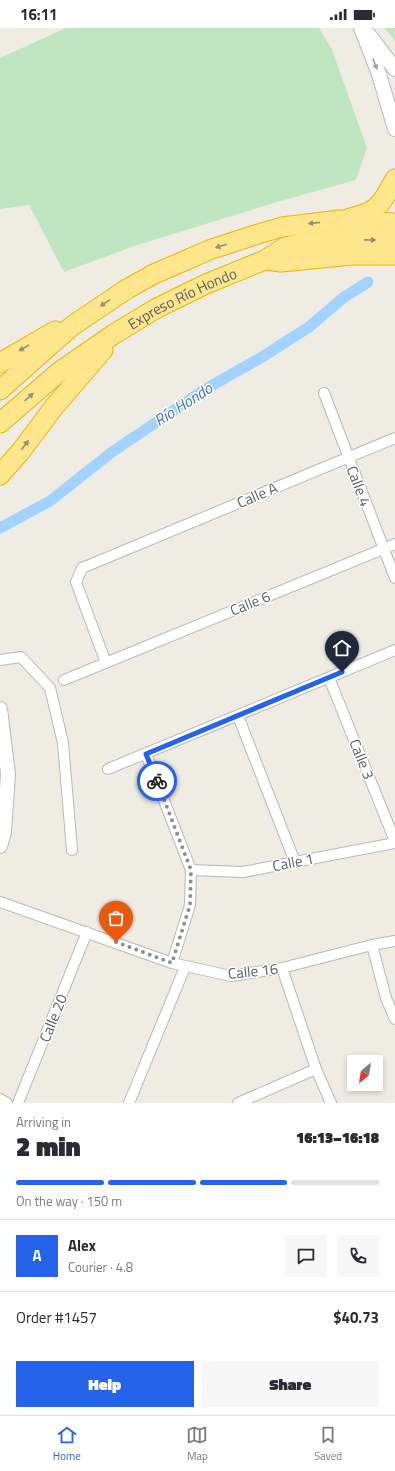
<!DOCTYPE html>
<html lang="en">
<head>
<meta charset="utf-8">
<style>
  body { margin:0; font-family:"Titillium Web",sans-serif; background:#f7f7f7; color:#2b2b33; height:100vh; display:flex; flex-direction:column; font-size:15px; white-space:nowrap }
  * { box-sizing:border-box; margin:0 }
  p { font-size:13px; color:#7c7c81 }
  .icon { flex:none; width:22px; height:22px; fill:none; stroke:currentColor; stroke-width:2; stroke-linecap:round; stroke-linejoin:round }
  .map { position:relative; height:1075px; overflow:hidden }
  .details { display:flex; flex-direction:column; background:#fff; flex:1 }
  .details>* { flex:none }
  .needle { width:26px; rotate:210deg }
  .fabs { position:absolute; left:347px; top:1027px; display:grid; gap:8px }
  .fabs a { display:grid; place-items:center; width:36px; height:36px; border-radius:0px; background:#fff; box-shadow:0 2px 6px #0003; font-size:20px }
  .pin { position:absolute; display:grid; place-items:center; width:34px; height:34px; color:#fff; margin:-41px -17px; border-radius:50% 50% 50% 0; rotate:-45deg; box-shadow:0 0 4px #0007 }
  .pin .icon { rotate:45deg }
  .courier { position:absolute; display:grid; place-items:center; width:40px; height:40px; margin:-20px; border:3px solid #2563eb; border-radius:50%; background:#fff; color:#222; box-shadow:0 1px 5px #0007 }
  .headline em { font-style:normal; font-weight:800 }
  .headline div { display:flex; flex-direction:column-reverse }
  .headline { display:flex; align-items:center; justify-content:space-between; height:68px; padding:0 16px }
  h1 { font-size:26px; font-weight:800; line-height:30px }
  .bar { display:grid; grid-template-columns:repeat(4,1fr); gap:6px 4px; align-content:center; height:48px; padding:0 16px }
  .bar i { height:5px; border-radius:3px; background:#e1e1e2 }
  .bar .selected { background:#2563eb }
  .bar p { grid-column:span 4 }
  .line { display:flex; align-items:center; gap:10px; padding:0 16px; border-top:1px solid #e1e1e2 }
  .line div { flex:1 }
  .round { display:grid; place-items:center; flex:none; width:42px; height:42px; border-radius:0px; background:#f7f7f7 }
  .primary-button { display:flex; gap:8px; margin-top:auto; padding:8px 16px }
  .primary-button a { flex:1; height:46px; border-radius:0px; background:#2563eb; color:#fff; font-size:16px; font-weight:800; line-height:46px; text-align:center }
  .primary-button a+a { background:#f7f7f7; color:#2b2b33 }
  .status { display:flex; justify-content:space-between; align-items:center; height:28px; padding:0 20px; background:#fff; direction:ltr }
  .status svg { height:11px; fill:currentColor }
  .tabs { display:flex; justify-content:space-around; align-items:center; height:56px; border-top:1px solid #e1e1e2; background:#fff; font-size:11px; color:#7c7c81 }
  .tabs a { display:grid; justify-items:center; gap:2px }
  .tabs .selected { color:#2563eb }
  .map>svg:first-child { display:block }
  .green { fill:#bfe6c1 }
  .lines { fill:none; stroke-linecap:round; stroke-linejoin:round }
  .canal { stroke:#a2d2ff; stroke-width:11 }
  .street-casing { stroke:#b6b9bd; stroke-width:12 }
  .secondary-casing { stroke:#b7b9bf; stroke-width:16 }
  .highway-casing { stroke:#f0b201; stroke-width:21 }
  .street { stroke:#fff; stroke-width:10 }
  .secondary { stroke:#fff; stroke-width:14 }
  .highway { stroke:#fde68b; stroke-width:19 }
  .oneway { fill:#9d9fa2 }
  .oneway2 { fill:#948e72 }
  .done { stroke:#8e9090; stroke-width:4; stroke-dasharray:0 7.2 }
  .route { stroke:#2563eb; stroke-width:5 }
  .labels { text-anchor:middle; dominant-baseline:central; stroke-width:3; stroke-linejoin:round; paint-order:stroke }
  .street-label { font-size:15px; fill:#5b5f64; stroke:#fff }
  .water-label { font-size:16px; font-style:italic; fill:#4176ba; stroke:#fff }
</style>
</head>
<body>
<div class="status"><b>16:11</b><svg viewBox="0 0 49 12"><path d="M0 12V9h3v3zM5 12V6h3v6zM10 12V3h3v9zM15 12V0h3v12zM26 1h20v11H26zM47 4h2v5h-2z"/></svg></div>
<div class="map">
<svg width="395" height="1075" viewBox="0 0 395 1075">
  <rect width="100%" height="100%" fill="#eeece3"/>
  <g class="green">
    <path d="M66,0H319L332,22L367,120L356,152L277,174L134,218L64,244L29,177L0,181V30Z"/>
    <path d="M385,0H395V13Z"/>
  </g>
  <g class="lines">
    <path class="canal" d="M0,500L50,473L112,424L204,362L262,329L309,299L343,270L368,254"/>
    <g class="street-casing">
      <g id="street">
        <path d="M324,365L395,550"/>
        <path d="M0,632L21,629L50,660L63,715L72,822"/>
        <path d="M106,635L76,554L82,540L395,410"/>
        <path d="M329,650L395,813"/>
        <path d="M64,652L395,516"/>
        <path d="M238,688L295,834"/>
        <path d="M146,726L191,842L190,877L172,935"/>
        <path d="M108,741L395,622"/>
        <path d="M191,842L243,844L395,815"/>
        <path d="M0,874L172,935L231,948L282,940L372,917L395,913"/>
        <path d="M372,917L386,970L395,991"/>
        <path d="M282,940L316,1041L331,1075"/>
        <path d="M0,1071L7,1075"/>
        <path d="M18,1075L87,904"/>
        <path d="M129,1075L185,939"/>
        <path d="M238,1075L316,1041"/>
      </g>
    </g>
    <g class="secondary-casing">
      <g id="secondary">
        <path d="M361,0L379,46L395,101"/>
        <path d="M369,7L395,41"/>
        <path d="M0,681L8,746L4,804L0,818"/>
      </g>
    </g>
    <g class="highway-casing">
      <g id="highway">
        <path d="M350,190C356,188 363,187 369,184C382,178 388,163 395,151"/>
        <path d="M265,232L285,219L299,216L339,211L395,212"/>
        <path d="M0,335L55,303"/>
        <path d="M0,362L72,298L127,261L154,246L184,233L209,222L258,206L282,199L340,192L395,195"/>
        <path id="s1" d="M0,395L59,344L114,306L157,280L206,256L265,232L281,234L352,227H395"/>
        <path d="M0,447L21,423L54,379L103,322"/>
      </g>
    </g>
    <use href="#street" class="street"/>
    <use href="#secondary" class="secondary"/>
    <use href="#highway" class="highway"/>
  </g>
  <defs><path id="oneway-solid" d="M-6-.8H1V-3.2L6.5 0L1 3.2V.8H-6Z"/></defs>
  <use class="oneway" href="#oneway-solid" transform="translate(375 36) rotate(69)"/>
  <g class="oneway2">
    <use href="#oneway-solid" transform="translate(314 195) rotate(174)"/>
    <use href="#oneway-solid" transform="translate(370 212) rotate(1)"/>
    <use href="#oneway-solid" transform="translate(221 218) rotate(162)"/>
    <use href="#oneway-solid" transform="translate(105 275) rotate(146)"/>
    <use href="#oneway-solid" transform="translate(24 320) rotate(149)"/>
    <use href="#oneway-solid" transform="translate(29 369) rotate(-42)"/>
    <use href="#oneway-solid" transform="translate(25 417) rotate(-53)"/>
  </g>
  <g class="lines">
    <path class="done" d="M116,914L172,935L190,877L191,842L157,753"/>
    <path class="route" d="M157,753L146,726L342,644"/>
  </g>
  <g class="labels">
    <g class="street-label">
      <text stroke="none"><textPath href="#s1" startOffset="222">Expreso Río Hondo</textPath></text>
      <text transform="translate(359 458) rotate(69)">Calle 4</text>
      <text transform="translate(257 467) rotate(-23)">Calle A</text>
      <text transform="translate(250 575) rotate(-22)">Calle 6</text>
      <text transform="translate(362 731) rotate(68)">Calle 3</text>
      <text transform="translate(293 834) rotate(-11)">Calle 1</text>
      <text transform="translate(253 943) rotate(-6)">Calle 16</text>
      <text transform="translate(53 990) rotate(-68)">Calle 20</text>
    </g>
    <g class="water-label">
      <text transform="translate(183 376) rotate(-33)">Río Hondo</text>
    </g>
  </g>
</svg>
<div class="fabs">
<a><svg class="needle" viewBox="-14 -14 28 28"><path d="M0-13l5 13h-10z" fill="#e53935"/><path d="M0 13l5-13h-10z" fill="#7c7c81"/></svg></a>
</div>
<div class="pin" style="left:116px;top:914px;background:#ea580c"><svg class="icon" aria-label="bag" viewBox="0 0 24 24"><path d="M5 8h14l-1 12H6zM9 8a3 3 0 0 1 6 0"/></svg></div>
<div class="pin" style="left:342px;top:644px;background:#1f2937"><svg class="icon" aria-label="home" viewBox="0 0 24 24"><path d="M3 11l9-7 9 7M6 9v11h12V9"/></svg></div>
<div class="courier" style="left:157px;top:753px"><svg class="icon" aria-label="bike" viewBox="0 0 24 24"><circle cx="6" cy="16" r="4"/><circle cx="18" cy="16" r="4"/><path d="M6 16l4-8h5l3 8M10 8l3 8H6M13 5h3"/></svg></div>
</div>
<section class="details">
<div class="headline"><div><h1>2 min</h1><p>Arriving in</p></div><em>16:13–16:18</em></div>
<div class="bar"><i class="selected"></i><i class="selected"></i><i class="selected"></i><i></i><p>On the way · 150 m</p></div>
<div class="line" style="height:72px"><b class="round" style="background:#2563eb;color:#fff">A</b><div><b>Alex</b><p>Courier · 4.8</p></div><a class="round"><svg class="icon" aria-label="chat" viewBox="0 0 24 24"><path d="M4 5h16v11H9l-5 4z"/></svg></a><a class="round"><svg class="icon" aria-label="phone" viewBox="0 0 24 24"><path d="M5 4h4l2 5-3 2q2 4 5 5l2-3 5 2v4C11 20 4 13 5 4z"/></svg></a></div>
<div class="line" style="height:52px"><div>Order #1457</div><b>$40.73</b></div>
<div class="primary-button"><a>Help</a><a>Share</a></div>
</section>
<nav class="tabs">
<a class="selected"><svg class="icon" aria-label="home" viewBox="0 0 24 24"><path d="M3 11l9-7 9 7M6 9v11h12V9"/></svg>Home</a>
<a><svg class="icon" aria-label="map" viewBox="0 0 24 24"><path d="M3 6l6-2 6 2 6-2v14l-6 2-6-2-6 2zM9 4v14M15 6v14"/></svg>Map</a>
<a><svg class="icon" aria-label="saved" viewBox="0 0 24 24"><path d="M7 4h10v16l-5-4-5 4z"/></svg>Saved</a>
</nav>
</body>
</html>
